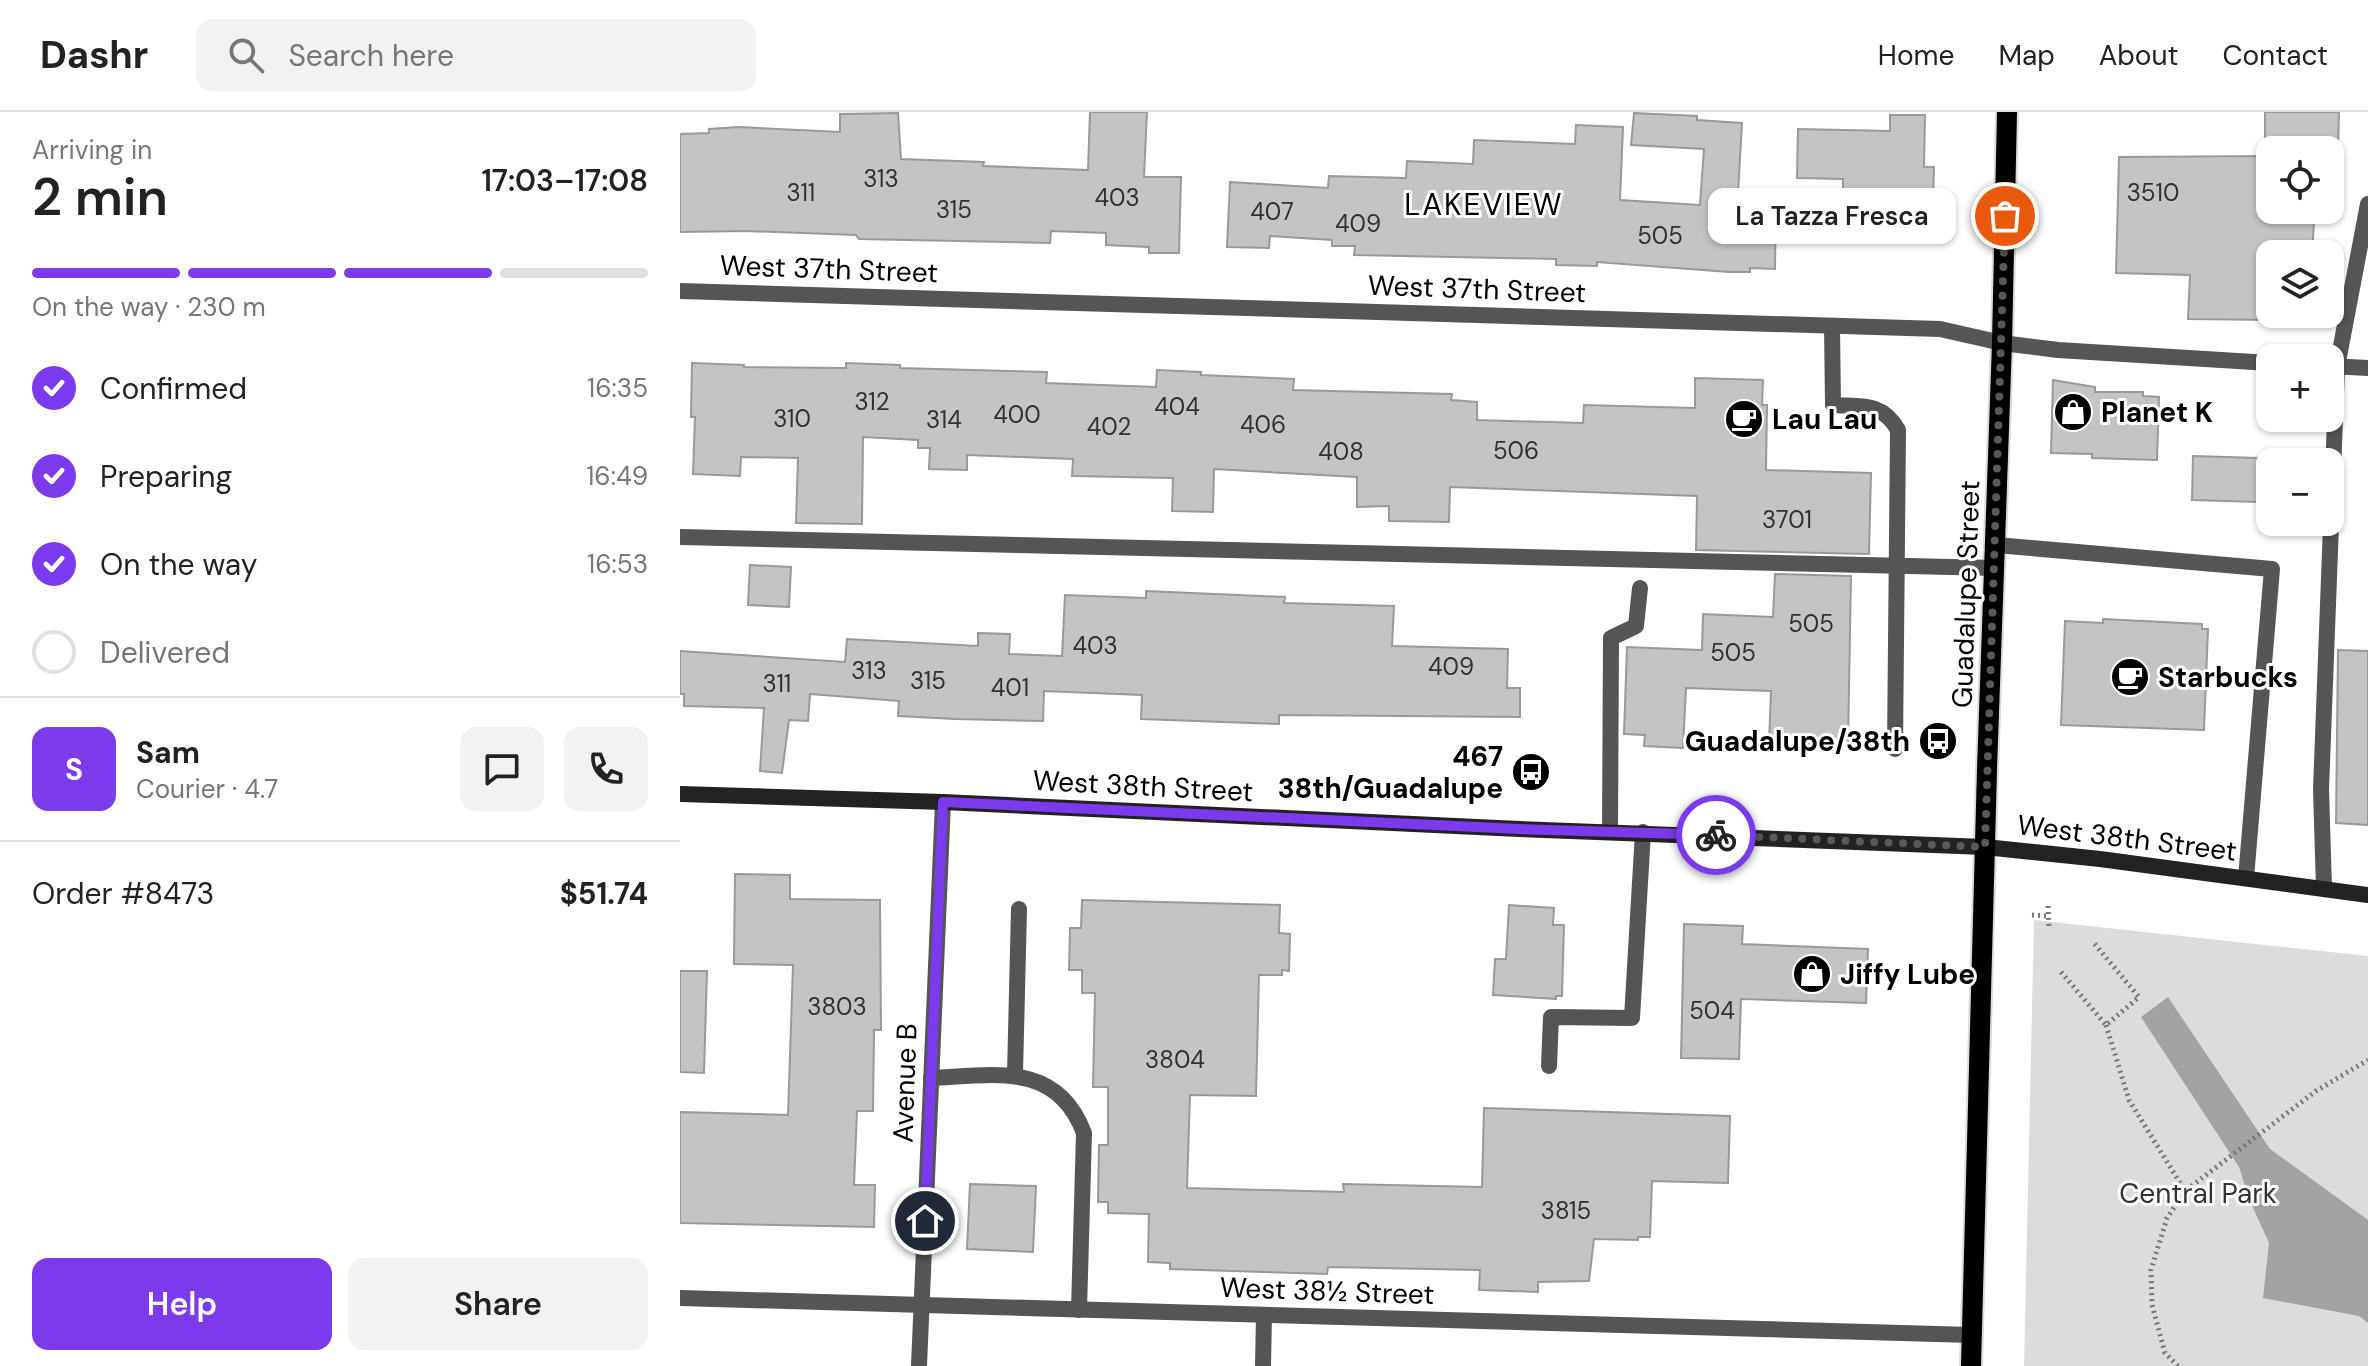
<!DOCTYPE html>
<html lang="en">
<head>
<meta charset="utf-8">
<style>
  body { margin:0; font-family:"DM Sans",sans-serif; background:#f2f2f2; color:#222; height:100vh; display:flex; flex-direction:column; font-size:30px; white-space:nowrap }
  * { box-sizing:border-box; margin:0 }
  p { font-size:26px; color:#767676 }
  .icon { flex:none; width:44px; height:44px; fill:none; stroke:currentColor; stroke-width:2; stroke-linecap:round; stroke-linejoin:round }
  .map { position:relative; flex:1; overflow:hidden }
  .panel { display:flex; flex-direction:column; background:#fff; width:680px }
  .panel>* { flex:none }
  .tools { position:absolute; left:1576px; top:24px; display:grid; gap:16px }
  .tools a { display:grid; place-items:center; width:88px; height:88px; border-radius:16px; background:#fff; box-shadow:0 2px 6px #0004; font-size:40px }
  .pin { position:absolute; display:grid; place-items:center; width:68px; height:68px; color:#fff; margin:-34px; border:4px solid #fff; border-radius:50%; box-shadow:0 2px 8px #0007 }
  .courier { position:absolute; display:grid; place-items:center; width:80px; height:80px; margin:-40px; border:6px solid #7c3aed; border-radius:50%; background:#fff; color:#222; box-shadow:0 2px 10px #0007 }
  .bubble { position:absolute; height:56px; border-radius:16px; background:#fff; box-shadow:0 2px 6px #0004; font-size:26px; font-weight:600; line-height:56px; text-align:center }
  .summary em { font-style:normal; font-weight:600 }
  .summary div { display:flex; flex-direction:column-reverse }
  .summary { display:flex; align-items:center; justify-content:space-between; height:136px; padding:0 32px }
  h1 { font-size:52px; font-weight:600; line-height:60px }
  .bar { display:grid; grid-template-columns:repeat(4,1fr); gap:12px 8px; align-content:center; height:96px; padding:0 32px }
  .bar i { height:10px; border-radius:6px; background:#e0e0e0 }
  .bar .on { background:#7c3aed }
  .bar p { grid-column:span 4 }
  .line { display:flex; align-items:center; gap:20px; padding:0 32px; border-top:2px solid #e0e0e0 }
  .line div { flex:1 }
  .round { display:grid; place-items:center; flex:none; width:84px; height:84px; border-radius:16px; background:#f2f2f2 }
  ol { padding:0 32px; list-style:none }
  li { display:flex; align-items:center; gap:24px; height:88px }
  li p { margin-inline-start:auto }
  li .icon { padding:8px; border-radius:50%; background:#7c3aed; color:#fff; stroke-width:4 }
  li:last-child { color:#767676 }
  li i { width:44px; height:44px; border:4px solid #e0e0e0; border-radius:50% }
  .primary-button { display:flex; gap:16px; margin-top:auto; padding:16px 32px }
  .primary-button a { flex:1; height:92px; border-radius:16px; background:#7c3aed; color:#fff; font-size:32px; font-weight:600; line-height:92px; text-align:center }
  .primary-button a+a { background:#f2f2f2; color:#222 }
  header { display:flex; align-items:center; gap:48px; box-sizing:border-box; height:112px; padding:0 40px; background:#fff; border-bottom:2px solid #e0e0e0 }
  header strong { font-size:38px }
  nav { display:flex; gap:44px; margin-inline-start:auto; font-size:28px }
  .search { width:560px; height:72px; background:#f2f2f2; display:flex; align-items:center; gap:20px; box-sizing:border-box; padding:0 28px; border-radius:16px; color:#767676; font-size:30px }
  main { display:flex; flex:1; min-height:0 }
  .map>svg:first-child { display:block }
  .green { fill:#dcdcdc }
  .water { fill:#a3a3a3 }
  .building { fill:#c4c4c4; stroke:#999; stroke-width:2 }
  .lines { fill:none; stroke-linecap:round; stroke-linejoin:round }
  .primary-casing { stroke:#dbdbdb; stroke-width:24 }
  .path { stroke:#777; stroke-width:5; stroke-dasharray:2 4; stroke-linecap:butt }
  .lane { stroke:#555; stroke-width:16 }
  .street { stroke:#555; stroke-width:16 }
  .secondary { stroke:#222; stroke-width:16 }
  .primary { stroke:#000; stroke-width:20 }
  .done { stroke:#595959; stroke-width:8; stroke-dasharray:0 14.4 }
  .route { stroke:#7c3aed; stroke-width:10 }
  .labels { text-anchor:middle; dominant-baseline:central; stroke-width:6; stroke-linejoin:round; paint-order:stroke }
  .number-label { font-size:24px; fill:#313131 }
  .street-label { font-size:28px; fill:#000; stroke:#fff }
  .poi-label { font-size:28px; font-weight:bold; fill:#000; stroke:#fff; text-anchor:start }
  .park-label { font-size:28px; fill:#333; stroke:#fff }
  .neighbourhood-label { font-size:30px; letter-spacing:2px; fill:#000; stroke:#fff }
</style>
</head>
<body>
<header>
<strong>Dashr</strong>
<div class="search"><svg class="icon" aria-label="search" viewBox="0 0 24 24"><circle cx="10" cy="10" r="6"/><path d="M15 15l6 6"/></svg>Search here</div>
<nav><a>Home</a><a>Map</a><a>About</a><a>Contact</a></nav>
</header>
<main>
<section class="panel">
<div class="summary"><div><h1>2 min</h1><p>Arriving in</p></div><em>17:03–17:08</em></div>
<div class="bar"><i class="on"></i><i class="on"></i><i class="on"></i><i></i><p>On the way · 230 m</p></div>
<ol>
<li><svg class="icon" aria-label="check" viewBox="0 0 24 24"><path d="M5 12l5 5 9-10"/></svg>Confirmed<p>16:35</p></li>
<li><svg class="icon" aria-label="check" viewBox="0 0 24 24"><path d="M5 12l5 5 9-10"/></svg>Preparing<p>16:49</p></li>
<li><svg class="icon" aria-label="check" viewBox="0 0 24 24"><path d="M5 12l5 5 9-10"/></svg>On the way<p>16:53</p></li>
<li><i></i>Delivered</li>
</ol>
<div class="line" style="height:144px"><b class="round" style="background:#7c3aed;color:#fff">S</b><div><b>Sam</b><p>Courier · 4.7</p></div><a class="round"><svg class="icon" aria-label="chat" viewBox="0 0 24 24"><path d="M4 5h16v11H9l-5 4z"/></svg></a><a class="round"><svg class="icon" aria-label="phone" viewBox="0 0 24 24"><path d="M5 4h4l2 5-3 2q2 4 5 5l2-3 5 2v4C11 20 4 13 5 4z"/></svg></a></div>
<div class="line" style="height:104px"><div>Order #8473</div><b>$51.74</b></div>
<div class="primary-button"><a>Help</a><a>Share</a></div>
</section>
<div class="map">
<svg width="1688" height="1254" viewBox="0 0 1688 1254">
  <rect width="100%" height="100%" fill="#fff"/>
  <path class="green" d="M1354,808L1688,844V1254H1344Z"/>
  <path class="water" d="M1488,885L1590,1037L1688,1108V1211L1679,1204L1583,1186L1589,1131L1570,1089L1559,1055L1461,905Z"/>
  <g class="building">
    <path d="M410,0H467L464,65H501L499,141H469V135L426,133V121L371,119L370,131L179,127L176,123L65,119L0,120V22L29,21V17L59,15L160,20V2L218,1L221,47L304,50L303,54L408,58Z"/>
    <path d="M1585,0H1659L1658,38H1585Z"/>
    <path d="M954,1L1017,4V8L1062,11L1058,81H1096L1095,157L1070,156V160H1049L917,150V154L876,153V147L674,143L675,134H652V128L590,124L589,136L547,135L550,70L648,76L649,64L726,66L727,49L793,52L794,28L895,32L896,13L943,15L940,88L1020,93L1024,37L951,33Z"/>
    <path d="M1210,3H1245L1244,55H1254L1252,123L1192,122L1193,83L1163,82V67L1117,66L1118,17L1210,19Z"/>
    <path d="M1590,44V108L1634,110L1632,142H1590V208L1508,207L1510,163L1436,161L1439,45Z"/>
    <path d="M12,251L64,253V255L166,256V251L220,253V256L367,260L366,271L476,275L477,258L521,260V263L614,267L613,278L772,282L771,288L797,290V308L903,311L904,293L1015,296V266L1083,268L1082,293H1087L1086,358L1191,361L1189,442L1016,438L1017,384L770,375L769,410L709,409V394L677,395V365L534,357L533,400L492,399L493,366L392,364L393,347L341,345L287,343V358L249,357L250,336H238V328L183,325L182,412L116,411L118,346L61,345L60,364L13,362L15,305H11Z"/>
    <path d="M1373,268L1415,275V280H1463V284L1479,285L1477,348L1412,346V342L1371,341Z"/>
    <path d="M1513,344L1579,346L1578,390L1512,388Z"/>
    <path d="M70,453L111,455L109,495L68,493Z"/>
    <path d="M1095,462L1171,464L1168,633L1089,631L1091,579L1006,576L1003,636L964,634L965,623L944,622L947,535L1022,538L1023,502L1093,505Z"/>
    <path d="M466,479L605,485L604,491L714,494L712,534L828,537L827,576H840V605L599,603V612L461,607L462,583L364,579L363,609L275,607L218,604L219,589L130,582L128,609L109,608L102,661L80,659L84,596L4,594V582H0V539L165,550L167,527L298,534V521L330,522L329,542L382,544L385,483L466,486Z"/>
    <path d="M1423,507L1522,512V517H1528L1524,618L1381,613L1385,509L1423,511Z"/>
    <path d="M1658,538L1688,539V713L1656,711Z"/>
    <path d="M55,762L110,763V787L200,788L201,918H194L193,999H177L174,1073H195L194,1115L0,1111V1000L108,1003L113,853L54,852Z"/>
    <path d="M402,788L600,793L599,821L610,822L609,859L602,858V863H579L576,984L510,983L507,1076L664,1080L663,1072L802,1075L804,996L1050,1004L1048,1071L972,1069L970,1125H958V1128L914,1127L909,1169L858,1170V1180L799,1178L800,1158L648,1155L647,1162L490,1157V1151L468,1150L469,1102L428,1101V1090H418L419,1033H428V975H413L415,881H402V858H389L390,816H401Z"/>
    <path d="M829,793L874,796L873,813H884L882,884H876V887L813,883L815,847H826Z"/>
    <path d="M1004,812L1063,814L1062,832L1188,837L1186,891L1061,887L1059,947L1001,946Z"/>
    <path d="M0,859H27L24,961L0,960Z"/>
    <path d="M290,1072L356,1074L353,1140L287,1137Z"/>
  </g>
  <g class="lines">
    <g class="primary-casing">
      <path id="primary" d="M1291,1254L1307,657L1322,231L1327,0"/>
    </g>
    <g class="path">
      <path d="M1368,794L1369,816"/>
      <path d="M1352,803L1367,804"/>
      <path d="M1381,860L1426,913L1459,885L1413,830"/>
      <path d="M1426,913L1449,988L1505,1079"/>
      <path d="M1498,1254L1485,1241L1472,1193L1471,1158L1487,1106L1505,1079L1636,979L1688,948"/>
    </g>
    <g class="lane">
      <path d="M1152,214L1153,293C1182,295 1202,290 1218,318L1215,637"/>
      <path d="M0,425L1315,456"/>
      <path d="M1316,433L1592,457L1566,766"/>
      <path d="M930,720L931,526L956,514L960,476"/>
      <path d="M1644,777L1641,677L1657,255L1688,92"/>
      <path d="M869,954L871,905L952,906L963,720"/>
      <path d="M335,962L339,797"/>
      <path d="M251,966C314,963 377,949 404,1021L399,1198"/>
      <path d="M583,1254L584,1203"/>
    </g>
    <g class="street">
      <path d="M0,179L1260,217L1322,231L1378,238L1590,251"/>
      <path d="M1650,254L1688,256"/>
      <path d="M0,1186L1292,1223"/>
      <path d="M239,1254L263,690"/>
    </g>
    <path class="secondary" d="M0,682L263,690L839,717L1305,735L1420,747L1688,783"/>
    <use href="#primary" class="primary"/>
  </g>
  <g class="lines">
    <path class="done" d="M1036,723L1305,735L1325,104"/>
    <path class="route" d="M245,1109L263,690L839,717L1036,723"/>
  </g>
  <defs>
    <g id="shop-disc" transform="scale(2)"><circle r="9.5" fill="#000" stroke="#fff"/><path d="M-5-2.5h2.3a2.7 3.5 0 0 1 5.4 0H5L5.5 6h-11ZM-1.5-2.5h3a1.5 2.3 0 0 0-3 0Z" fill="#fff"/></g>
    <g id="cafe-disc" transform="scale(2)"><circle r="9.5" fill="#000" stroke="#fff"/><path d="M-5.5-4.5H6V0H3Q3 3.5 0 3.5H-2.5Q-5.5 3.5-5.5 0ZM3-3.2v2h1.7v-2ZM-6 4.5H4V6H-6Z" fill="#fff"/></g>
    <g id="bus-disc" transform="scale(2)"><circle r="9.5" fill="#000" stroke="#fff"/><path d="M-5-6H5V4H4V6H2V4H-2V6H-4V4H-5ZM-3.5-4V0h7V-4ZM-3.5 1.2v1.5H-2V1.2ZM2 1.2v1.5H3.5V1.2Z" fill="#fff"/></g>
  </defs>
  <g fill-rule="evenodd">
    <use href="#shop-disc" x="1393" y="300"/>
    <use href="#cafe-disc" x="1064" y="307"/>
    <use href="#cafe-disc" x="1450" y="565"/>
    <use href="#bus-disc" x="1258" y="629"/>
    <use href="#bus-disc" x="851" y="660"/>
    <use href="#shop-disc" x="1132" y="862"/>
  </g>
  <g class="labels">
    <g class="number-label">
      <text x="201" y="66">313</text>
      <text x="121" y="80">311</text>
      <text x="1473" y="80">3510</text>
      <text x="437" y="85">403</text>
      <text x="274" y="97">315</text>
      <text x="592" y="99">407</text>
      <text x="678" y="111">409</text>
      <text x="980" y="123">505</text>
      <text x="192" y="289">312</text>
      <text x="497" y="294">404</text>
      <text x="337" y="302">400</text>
      <text x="112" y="306">310</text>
      <text x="264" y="307">314</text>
      <text x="583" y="312">406</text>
      <text x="429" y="314">402</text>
      <text x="836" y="338">506</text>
      <text x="661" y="339">408</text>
      <text x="1107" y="407">3701</text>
      <text x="1131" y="511">505</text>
      <text x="415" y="533">403</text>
      <text x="1053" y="540">505</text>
      <text x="771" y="554">409</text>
      <text x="189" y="558">313</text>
      <text x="248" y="568">315</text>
      <text x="97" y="571">311</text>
      <text x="330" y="575">401</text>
      <text x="157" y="894">3803</text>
      <text x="1032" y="898">504</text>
      <text x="495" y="947">3804</text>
      <text x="886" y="1098">3815</text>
    </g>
    <g class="street-label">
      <text transform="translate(149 157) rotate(2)">West 37th Street</text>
      <text transform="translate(797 177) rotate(2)">West 37th Street</text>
      <text transform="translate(1286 482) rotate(-88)">Guadalupe Street</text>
      <text transform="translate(463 674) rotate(3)">West 38th Street</text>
      <text transform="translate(1447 726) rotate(7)">West 38th Street</text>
      <text transform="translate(225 971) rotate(-88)">Avenue B</text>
      <text transform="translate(647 1179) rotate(2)">West 38½ Street</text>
    </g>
    <g class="poi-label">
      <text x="1421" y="300">Planet K</text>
      <text x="1092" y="307">Lau Lau</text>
      <text x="1478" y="565">Starbucks</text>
      <text x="1230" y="629" text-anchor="end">Guadalupe/38th</text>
      <text x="823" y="644" text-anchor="end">467<tspan x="823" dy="32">38th/Guadalupe</tspan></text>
      <text x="1160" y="862">Jiffy Lube</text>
    </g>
    <g class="park-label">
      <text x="1518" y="1081">Central Park</text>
    </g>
    <g class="neighbourhood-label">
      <text x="804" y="92">LAKEVIEW</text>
    </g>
  </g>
</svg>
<div class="tools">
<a><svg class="icon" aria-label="locate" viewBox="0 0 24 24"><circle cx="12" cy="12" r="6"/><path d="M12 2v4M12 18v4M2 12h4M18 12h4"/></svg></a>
<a><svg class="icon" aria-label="layers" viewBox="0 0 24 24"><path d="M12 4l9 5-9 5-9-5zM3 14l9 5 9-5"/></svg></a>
<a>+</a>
<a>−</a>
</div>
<div class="pin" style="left:1325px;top:104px;background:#ea580c"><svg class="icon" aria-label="bag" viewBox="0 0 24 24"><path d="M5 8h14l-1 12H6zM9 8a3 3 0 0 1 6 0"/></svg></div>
<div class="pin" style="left:245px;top:1109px;background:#1f2937"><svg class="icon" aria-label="home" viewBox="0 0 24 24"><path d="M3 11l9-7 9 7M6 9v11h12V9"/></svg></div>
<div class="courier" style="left:1036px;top:723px"><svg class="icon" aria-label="bike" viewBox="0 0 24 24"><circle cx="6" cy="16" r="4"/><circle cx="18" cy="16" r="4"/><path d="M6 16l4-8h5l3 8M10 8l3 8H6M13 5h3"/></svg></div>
<div class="bubble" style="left:1028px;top:76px;width:248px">La Tazza Fresca</div>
</div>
</main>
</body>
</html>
